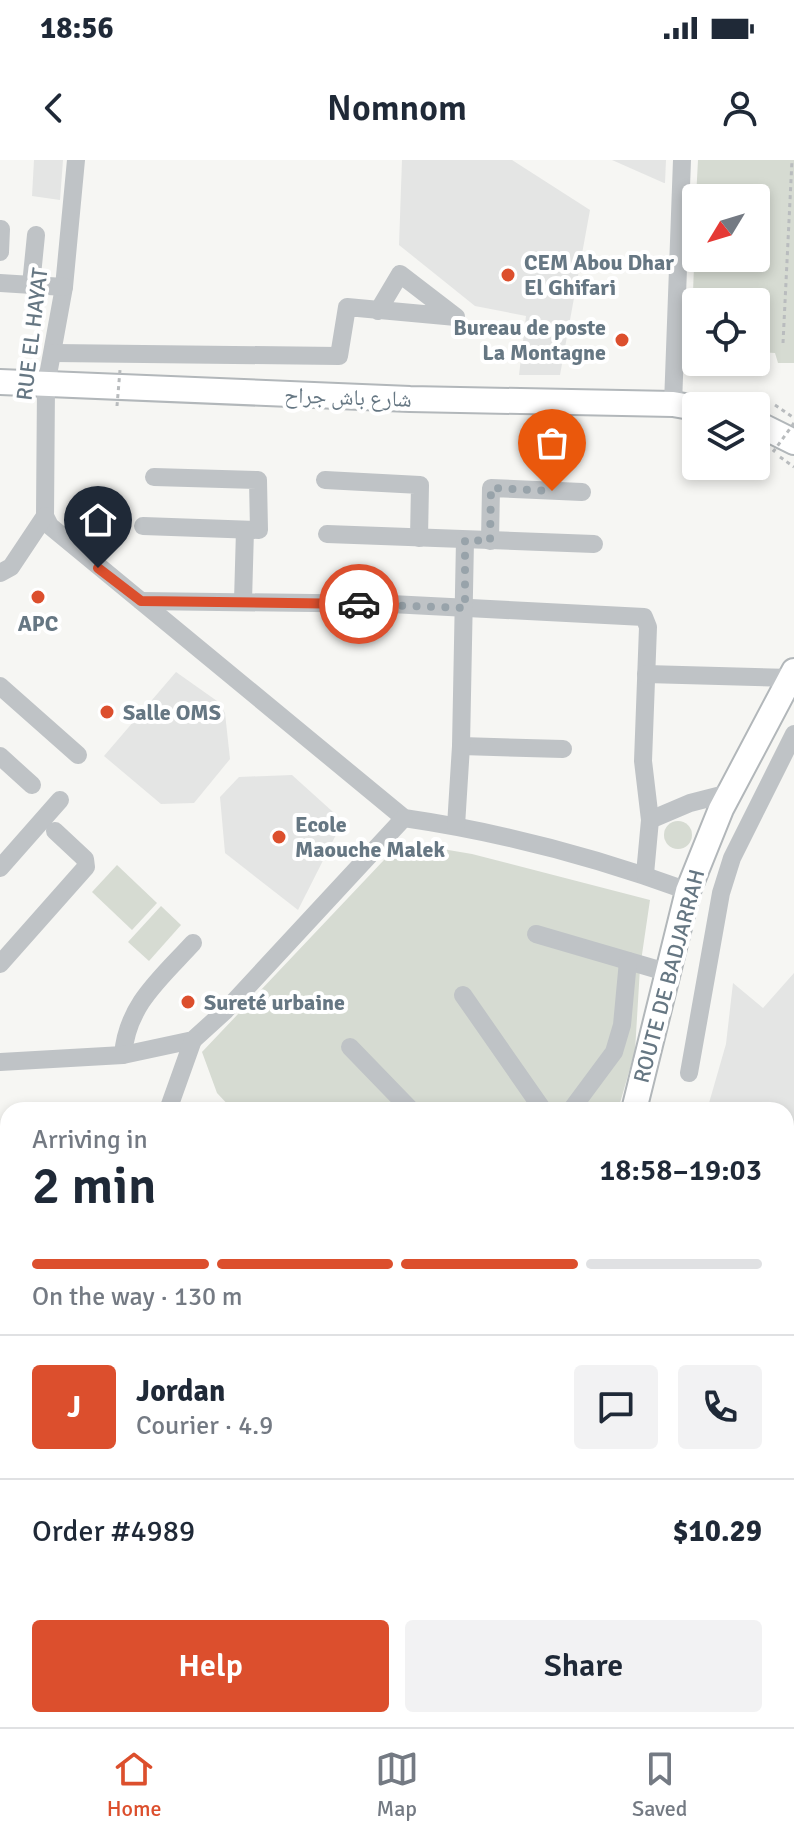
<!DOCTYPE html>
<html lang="en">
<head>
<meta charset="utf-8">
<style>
  body { margin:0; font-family:Signika,"Noto Naskh Arabic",sans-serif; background:#f2f2f3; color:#1f2937; height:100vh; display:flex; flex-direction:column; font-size:30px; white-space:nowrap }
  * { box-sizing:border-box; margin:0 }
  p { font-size:26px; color:#747a83 }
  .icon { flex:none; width:44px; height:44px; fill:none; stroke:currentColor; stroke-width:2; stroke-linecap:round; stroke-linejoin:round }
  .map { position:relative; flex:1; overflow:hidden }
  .side { position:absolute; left:0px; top:942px; width:794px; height:626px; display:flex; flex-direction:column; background:#fff; border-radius:24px 24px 0 0; box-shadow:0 4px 12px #0003 }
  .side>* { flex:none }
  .needle { width:52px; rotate:232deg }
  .tools { position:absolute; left:682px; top:24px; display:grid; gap:16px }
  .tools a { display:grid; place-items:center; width:88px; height:88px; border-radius:8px; background:#fff; box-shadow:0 4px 12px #0003; font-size:40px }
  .pin { position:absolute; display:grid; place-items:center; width:68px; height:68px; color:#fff; margin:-82px -34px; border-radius:50% 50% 50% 0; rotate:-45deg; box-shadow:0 0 8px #0007 }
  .pin .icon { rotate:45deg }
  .courier { position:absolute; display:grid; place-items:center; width:80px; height:80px; margin:-40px; border:6px solid #dc4f2d; border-radius:50%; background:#fff; color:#222; box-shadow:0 2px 10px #0007 }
  .headline em { font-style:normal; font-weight:600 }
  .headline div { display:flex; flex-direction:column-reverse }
  .headline { display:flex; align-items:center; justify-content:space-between; height:136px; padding:0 32px }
  h1 { font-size:52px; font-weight:600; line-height:60px }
  .bar { display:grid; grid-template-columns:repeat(4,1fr); gap:12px 8px; align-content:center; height:96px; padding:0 32px }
  .bar i { height:10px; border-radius:6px; background:#e0e1e3 }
  .bar .selected { background:#dc4f2d }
  .bar p { grid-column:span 4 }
  .line { display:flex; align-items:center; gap:20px; padding:0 32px; border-top:2px solid #e0e1e3 }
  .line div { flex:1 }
  .round { display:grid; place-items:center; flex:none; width:84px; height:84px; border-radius:8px; background:#f2f2f3 }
  .button { display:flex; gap:16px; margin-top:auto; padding:16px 32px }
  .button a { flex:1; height:92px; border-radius:8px; background:#dc4f2d; color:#fff; font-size:32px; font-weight:600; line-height:92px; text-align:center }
  .button a+a { background:#f2f2f3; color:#1f2937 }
  .status { display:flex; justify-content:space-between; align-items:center; height:56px; padding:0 40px; background:#fff; direction:ltr }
  .status svg { height:22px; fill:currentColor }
  header { display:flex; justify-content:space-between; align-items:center; height:104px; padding:0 32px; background:#fff; font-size:36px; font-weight:600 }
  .tab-bar { display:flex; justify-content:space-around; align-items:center; height:112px; border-top:2px solid #e0e1e3; background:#fff; font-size:22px; color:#747a83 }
  .tab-bar a { display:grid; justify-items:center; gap:4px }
  .tab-bar .selected { color:#dc4f2d }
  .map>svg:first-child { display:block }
  .built { fill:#e4e5e4 }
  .green { fill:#d6dbd2 }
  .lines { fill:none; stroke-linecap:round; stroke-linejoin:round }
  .stream { stroke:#b8c4c8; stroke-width:4 }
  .major-casing { stroke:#b2b7ba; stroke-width:28 }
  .highway-casing { stroke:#b2b6b9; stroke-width:32 }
  .path { stroke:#b9bcbe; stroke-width:3; stroke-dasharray:4 4; stroke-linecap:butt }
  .minor { stroke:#bfc3c6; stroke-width:18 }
  .major { stroke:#fff; stroke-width:24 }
  .highway { stroke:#fff; stroke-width:28 }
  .rail { stroke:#a0a7ac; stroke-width:4; stroke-dasharray:12 6; stroke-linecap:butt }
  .path-bridge { stroke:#b9bcbe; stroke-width:3; stroke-dasharray:4 4; stroke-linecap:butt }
  .done { stroke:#98a3aa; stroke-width:8; stroke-dasharray:0 14.4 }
  .route { stroke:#dc4f2d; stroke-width:10 }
  .poi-dot { fill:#dc4f2d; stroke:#fff; stroke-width:3 }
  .labels { text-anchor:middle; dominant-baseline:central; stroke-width:8; stroke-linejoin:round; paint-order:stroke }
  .poi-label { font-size:22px; font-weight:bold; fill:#667783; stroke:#fff; text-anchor:start }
  .street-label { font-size:22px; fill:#667783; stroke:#fff }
</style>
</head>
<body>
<div class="status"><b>18:56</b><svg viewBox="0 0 49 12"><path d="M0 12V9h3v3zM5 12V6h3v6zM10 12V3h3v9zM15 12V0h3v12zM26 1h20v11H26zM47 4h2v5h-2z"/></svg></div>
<header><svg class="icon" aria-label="back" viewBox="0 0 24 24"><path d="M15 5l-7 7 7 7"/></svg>Nomnom<svg class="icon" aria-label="person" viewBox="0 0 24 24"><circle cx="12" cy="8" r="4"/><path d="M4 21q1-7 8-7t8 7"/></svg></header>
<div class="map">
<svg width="794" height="1567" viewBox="0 0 794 1567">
  <rect width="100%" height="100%" fill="#f6f6f3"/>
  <g class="built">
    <path d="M34,0H63L60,40L32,36Z"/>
    <path d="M402,0H512L590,50L560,215H519L526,156L475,146L399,85Z"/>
    <path d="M612,0H666L665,23H664Z"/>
    <path d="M176,512L217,541L225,553L230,599L194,643L161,644L104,596Z"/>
    <path d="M292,615L343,661L298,750L225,693L220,637L239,617Z"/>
    <path d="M794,813V1252L786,1245V950H707L726,884L733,823L763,848Z"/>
    <path d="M0,1272H8V1560L0,1559Z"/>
  </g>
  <g class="green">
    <path d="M698,0H794V203H778L775,193L756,192V142H696V188H691L696,50V98H756V38H696Z"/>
    <circle cx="678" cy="675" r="14"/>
    <path d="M401,682L472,694L650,740L640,808L635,891L618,950H233L217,933L202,892Z"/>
    <path d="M117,705L157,743L132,770L92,732Z"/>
    <path d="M161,746L181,765L149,801L128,782Z"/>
  </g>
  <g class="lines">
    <g class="stream">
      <path d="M0,1324L8,1323"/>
      <path d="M607,1560V1567"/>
    </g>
    <g class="major-casing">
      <g id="major">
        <path d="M0,222L410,239L673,244L696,248"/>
        <path d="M756,263L794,282"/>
        <path d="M634,950L688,731L721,649L794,511"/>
        <path d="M536,1567L537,1560"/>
      </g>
    </g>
    <g class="highway-casing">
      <g id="highway">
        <path d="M786,1311L794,1318"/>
        <path d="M786,1343L794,1357"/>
        <path d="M786,1468L794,1450"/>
        <path d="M786,1525L794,1524"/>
        <path d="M326,1567L396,1560"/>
        <path d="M710,1567L784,1560"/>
      </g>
    </g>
    <g class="path">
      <path d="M783,183L792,0"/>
      <path d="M775,245L794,258"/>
      <path d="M780,297L794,307"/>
    </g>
    <g class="minor">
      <path d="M76,0L64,127L46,226L45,356L50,366L404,658C500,672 598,698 688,731"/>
      <path d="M0,92L1,69"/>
      <path d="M0,123L64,127"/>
      <path d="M31,125L36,75"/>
      <path d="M54,193L339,196L347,147L456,157L400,114L378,151"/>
      <path d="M673,244L682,0"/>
      <path d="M325,320L420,325L419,378"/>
      <path d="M143,366L259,370L258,320L154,317"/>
      <path d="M327,374L594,384"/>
      <path d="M490,381L491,328L582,332"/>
      <path d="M0,413L11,407L45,356"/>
      <path d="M141,441L391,444L644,457L648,467L643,601L650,660L645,714"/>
      <path d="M243,441L245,370"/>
      <path d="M646,514L791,518"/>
      <path d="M0,526L78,595"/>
      <path d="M461,586L563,589"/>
      <path d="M0,596L32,625"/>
      <path d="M650,660L690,643L729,633"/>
      <path d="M456,666L461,586L465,380"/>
      <path d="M0,708L60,640"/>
      <path d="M536,774L666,812"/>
      <path d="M0,804L86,707L85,699L55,671"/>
      <path d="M463,835L543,950"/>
      <path d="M350,887L411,950"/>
      <path d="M123,895C127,845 160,819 193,783"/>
      <path d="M0,902L123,895L193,880L226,850L404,658"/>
      <path d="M689,913L721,733L732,698L794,574"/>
      <path d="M168,950L193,880"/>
      <path d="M571,950L614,892L622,865L628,801"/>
      <path d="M0,1100L8,1093"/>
      <path d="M0,1135L8,1172"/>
    </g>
    <use href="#major" class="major"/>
    <use href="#highway" class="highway"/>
    <path class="rail" d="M415,1567L416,1560"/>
    <g class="path-bridge">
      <path d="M117,246L120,210"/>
      <path d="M773,292L794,263"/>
    </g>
  </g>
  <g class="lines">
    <path class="done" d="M359,444L465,448V380L490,381L491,328L552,331"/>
    <path class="route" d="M98,408L141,441L359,444"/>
  </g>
  <g class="poi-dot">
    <circle cx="508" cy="115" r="8"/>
    <circle cx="622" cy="180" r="8"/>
    <circle cx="38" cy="437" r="8"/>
    <circle cx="107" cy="552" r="8"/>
    <circle cx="279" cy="677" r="8"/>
    <circle cx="188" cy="842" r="8"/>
  </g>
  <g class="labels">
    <g class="poi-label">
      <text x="524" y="102">CEM Abou Dhar<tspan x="524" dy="25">El Ghifari</tspan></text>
      <text x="606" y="167" text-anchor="end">Bureau de poste<tspan x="606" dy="25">La Montagne</tspan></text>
      <text x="38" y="463" text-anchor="middle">APC</text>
      <text x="123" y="552">Salle OMS</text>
      <text x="295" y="664">Ecole<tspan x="295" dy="25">Maouche Malek</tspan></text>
      <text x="204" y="842">Sureté urbaine</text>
    </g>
    <g class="street-label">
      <text transform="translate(32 174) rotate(-83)">RUE EL HAYAT</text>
      <text transform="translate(348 237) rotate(2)">شارع باش جراح</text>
      <text transform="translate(669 816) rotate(-75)">ROUTE DE BADJARRAH</text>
    </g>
  </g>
</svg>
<div class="tools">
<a><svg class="needle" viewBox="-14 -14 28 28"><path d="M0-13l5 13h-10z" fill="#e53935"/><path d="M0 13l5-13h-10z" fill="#747a83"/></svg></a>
<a><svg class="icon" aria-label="locate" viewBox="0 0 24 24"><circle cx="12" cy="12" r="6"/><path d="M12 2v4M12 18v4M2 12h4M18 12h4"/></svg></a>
<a><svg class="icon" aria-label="layers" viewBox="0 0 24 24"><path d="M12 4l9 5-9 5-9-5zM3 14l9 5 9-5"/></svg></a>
</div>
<div class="pin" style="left:552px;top:331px;background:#ea580c"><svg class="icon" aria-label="bag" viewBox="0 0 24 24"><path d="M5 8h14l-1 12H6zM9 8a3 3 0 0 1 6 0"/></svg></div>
<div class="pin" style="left:98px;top:408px;background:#1f2937"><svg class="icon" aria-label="home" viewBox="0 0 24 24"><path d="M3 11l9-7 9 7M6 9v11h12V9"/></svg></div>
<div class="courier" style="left:359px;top:444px"><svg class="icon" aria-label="car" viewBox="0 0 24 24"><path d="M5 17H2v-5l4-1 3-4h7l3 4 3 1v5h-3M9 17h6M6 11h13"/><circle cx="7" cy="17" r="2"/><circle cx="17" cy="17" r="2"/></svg></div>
<section class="side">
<div class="headline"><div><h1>2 min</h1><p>Arriving in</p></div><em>18:58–19:03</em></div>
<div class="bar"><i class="selected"></i><i class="selected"></i><i class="selected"></i><i></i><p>On the way · 130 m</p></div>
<div class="line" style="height:144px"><b class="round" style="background:#dc4f2d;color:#fff">J</b><div><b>Jordan</b><p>Courier · 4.9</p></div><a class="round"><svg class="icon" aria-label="chat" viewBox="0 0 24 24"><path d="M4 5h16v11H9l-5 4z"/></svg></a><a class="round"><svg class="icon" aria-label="phone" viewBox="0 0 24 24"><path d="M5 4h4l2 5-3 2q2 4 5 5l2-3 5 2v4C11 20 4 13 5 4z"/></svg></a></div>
<div class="line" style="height:104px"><div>Order #4989</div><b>$10.29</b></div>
<div class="button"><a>Help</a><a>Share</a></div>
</section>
</div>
<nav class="tab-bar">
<a class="selected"><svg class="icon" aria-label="home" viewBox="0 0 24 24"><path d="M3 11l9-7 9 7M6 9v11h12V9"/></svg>Home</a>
<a><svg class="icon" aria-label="map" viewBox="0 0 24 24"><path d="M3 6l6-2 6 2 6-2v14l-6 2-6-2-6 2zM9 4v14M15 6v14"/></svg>Map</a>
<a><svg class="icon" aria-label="saved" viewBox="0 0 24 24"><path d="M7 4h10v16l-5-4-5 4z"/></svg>Saved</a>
</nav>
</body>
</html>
